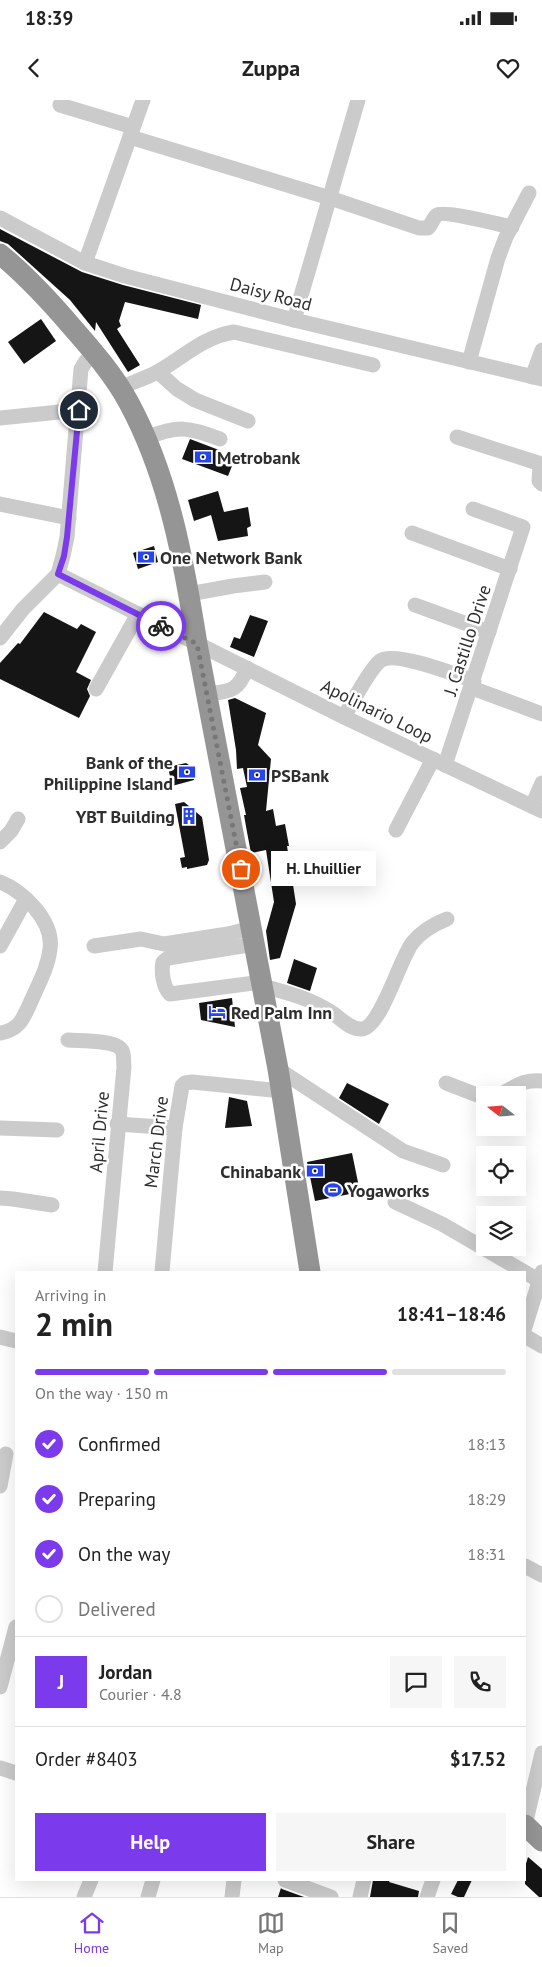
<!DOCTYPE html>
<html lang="en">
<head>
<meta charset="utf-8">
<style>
  body { margin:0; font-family:"PT Sans",sans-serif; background:#f6f6f6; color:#222; height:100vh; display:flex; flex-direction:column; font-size:19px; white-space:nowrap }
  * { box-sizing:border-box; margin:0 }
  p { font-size:16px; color:#767676 }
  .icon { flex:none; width:28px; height:28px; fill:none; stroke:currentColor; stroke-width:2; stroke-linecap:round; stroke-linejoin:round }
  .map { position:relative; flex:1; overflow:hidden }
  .details { position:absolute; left:15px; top:1171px; width:511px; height:610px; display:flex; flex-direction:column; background:#fff; border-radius:0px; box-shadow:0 5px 20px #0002 }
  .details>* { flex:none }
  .needle { width:32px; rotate:287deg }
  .fabs { position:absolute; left:476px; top:986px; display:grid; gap:10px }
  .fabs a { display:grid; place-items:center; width:50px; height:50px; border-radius:0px; background:#fff; box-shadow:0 5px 20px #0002; font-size:25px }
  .pin { position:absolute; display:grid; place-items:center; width:42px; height:42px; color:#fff; margin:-21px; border:2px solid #fff; border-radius:50%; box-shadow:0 1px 5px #0007 }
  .courier { position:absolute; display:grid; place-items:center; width:50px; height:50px; margin:-25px; border:4px solid #7c3aed; border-radius:50%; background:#fff; color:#222; box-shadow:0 1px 6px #0007 }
  .bubble { position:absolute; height:35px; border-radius:0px; background:#fff; box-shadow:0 5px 20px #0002; font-size:16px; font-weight:600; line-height:35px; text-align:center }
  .overview em { font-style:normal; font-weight:600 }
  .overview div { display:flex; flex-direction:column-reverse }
  .overview { display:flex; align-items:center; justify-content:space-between; height:85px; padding:0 20px }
  h1 { font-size:32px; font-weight:600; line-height:38px }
  .bar { display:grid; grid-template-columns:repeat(4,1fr); gap:8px 5px; align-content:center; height:60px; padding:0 20px }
  .bar i { height:6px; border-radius:4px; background:#e0e0e0 }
  .bar .current { background:#7c3aed }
  .bar p { grid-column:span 4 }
  .line { display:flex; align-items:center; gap:12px; padding:0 20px; border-top:1px solid #e0e0e0 }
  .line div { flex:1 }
  .round { display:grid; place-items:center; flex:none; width:52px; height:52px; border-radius:0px; background:#f6f6f6 }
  ol { padding:0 20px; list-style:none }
  li { display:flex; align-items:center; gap:15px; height:55px }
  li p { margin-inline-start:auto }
  li .icon { padding:5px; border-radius:50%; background:#7c3aed; color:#fff; stroke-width:4 }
  li:last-child { color:#767676 }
  li i { width:28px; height:28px; border:2px solid #e0e0e0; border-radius:50% }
  .button { display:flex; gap:10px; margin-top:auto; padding:10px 20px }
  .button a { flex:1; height:58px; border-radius:0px; background:#7c3aed; color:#fff; font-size:20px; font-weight:600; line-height:58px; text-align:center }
  .button a+a { background:#f6f6f6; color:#222 }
  .status { display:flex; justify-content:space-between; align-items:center; height:35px; padding:0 25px; background:#fff; direction:ltr }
  .status svg { height:14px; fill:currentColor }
  header { display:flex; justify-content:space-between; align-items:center; height:65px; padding:0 20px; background:#fff; font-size:22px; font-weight:600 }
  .dock { display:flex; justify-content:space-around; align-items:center; height:70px; border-top:1px solid #e0e0e0; background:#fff; font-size:14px; color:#767676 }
  .dock a { display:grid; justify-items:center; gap:2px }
  .dock .current { color:#7c3aed }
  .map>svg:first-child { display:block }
  .building { fill:#151515 }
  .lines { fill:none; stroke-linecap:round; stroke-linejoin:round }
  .minor { stroke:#cbcbcb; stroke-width:15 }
  .highway { stroke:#959595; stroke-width:21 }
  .done { stroke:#777; stroke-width:5; stroke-dasharray:0 9 }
  .route { stroke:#7c3aed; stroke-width:6 }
  .labels { text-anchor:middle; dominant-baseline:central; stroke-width:5; stroke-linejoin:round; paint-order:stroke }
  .street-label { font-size:18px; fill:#2e2e2e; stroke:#fff }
  .poi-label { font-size:18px; font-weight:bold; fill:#2e2e2e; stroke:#fff; text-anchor:start }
</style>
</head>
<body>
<div class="status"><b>18:39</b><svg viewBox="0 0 49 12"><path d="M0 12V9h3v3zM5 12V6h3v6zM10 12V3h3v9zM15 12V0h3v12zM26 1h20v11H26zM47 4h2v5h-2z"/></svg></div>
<header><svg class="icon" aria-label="back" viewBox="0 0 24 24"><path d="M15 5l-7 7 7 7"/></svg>Zuppa<svg class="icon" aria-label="heart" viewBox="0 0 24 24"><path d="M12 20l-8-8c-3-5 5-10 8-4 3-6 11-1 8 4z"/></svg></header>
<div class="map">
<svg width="542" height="1797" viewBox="0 0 542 1797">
  <rect width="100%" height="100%" fill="#fff"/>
  <g class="building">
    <path d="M0,129L82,172L123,185L201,205L198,219L125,202L119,221L121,226L117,229L140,265L128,272L96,222L95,231L70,200L8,144L0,141Z"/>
    <path d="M41,219L56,241L24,264L8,242Z"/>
    <path d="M190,339L219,350L217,355L234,361L228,376L182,359Z"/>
    <path d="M218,391L224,412L248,407L251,426L247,428L248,436L218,441L211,415L194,421L188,400Z"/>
    <path d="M154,446L158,462L138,469L133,453Z"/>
    <path d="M44,512L77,529L81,524L96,532L76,572L91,580L87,589L90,596L79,618L0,579V563L18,543L20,544Z"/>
    <path d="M250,515L268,521L254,557L230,547L234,537L240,539Z"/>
    <path d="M235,598L266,613L258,645L271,659L266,711L273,709L276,726L285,724L289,746H287L296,804L280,858L270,860L266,831L274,802L266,750L251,753L247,732L244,715H246L240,688L247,687L243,668L237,669L236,650L228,600Z"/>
    <path d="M186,663L192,667L194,680L172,686L168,667Z"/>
    <path d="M184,702L202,717L209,760L207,765L187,769V767L182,768L180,758L185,757L175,704Z"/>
    <path d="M294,859L317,868L310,891L287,883Z"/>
    <path d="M232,898L235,927L201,920L199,903Z"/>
    <path d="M347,983L389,1004L379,1024L339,998Z"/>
    <path d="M229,997L247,1001L252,1026L225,1028Z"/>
    <path d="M352,1053L360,1092L315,1101L307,1062Z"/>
    <path d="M528,1757L542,1769V1797H539L525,1784V1767Z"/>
    <path d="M373,1780H390L389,1782L419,1791L418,1797H370Z"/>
    <path d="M458,1780H472L464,1797H458L451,1794Z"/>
    <path d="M281,1788L282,1789L304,1797H278Z"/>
  </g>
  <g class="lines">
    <g class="minor">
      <path d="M60,5L133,27"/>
      <path d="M130,37L330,98L419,128H428C432,124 433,118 437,115C444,110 501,125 512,127"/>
      <path d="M0,118L85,163L125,176L294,220L542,279"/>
      <path d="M85,163L143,0"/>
      <path d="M294,220L358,0"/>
      <path d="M469,262L498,158L506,137L529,93"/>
      <path d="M158,272L177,289L195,300L248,321"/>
      <path d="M532,277L542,250"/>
      <path d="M120,288C133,282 147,278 159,271C185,256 203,237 234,232L373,265"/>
      <path d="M0,318L79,310"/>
      <path d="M457,337L538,363L540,366L539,381L542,384"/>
      <path d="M146,338C179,325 187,327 220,339"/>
      <path d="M0,404L69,418"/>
      <path d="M412,433L510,469"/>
      <path d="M58,474L344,617L542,711"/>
      <path d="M189,494L233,486L265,482"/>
      <path d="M415,505L489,532"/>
      <path d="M0,538L23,509L58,474L63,456L67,437L81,269L86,261L96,254"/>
      <path d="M472,588L542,614"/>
      <path d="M96,589L138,514"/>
      <path d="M207,594C230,591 238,592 247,568"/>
      <path d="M344,617C352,603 369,570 380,561C393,550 457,575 474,581"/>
      <path d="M445,665L523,427L473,409"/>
      <path d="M532,706L542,683"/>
      <path d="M396,730L433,659"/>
      <path d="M0,742L11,731L18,719"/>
      <path d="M0,782C23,791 54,821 50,849C48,867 39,883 32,899C24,916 21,930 0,933"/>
      <path d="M255,844L168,858L163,862C161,871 163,887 170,894L262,882"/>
      <path d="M0,846L26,799"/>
      <path d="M94,846L141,839L164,844L228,834L252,828"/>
      <path d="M263,886C289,893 312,899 334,914C342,920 350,929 361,929C381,929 400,857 413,842C422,831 434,824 447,819"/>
      <path d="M68,940C80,941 112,940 120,948C125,952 123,961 124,967L105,1172"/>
      <path d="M278,969L403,1051L443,1065"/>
      <path d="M446,983L485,998"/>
      <path d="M499,995C516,987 522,979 542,981"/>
      <path d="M117,1024L175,1028"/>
      <path d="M0,1028L57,1030"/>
      <path d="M0,1098L13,1099L52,1105"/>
      <path d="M395,1102L442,1124L540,1181"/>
      <path d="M162,1172L175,1028L182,986L185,983L192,982L282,991"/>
      <path d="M525,1227L542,1172"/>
      <path d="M525,1236L542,1246"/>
      <path d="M0,1237L16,1241"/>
      <path d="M0,1386L6,1354"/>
      <path d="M525,1466L542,1475"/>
      <path d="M0,1587L16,1527"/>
      <path d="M0,1668L16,1673"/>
      <path d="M525,1725L542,1653"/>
      <path d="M285,1780L331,1797"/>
      <path d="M84,1797L91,1780"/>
      <path d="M148,1797L153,1780"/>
      <path d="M232,1797L234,1780"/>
      <path d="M360,1797L364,1780"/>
      <path d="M427,1797L433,1780"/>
    </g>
    <g class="highway">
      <path d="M0,154C28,177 49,200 72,227C93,251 114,275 129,303C169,377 184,462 197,544L278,969L310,1172"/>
      <path d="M525,1725L542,1741"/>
    </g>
  </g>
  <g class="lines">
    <path class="done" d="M161,526L197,544L241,769"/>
    <path class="route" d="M79,310L67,437L64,456L58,474L161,526"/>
  </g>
  <defs>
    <g id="bank-bare" transform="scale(1.35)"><path d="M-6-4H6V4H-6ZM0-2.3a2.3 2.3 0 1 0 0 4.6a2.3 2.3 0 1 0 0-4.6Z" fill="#2745ee" stroke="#fff" stroke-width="2.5" paint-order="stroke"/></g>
    <g id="building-bare" transform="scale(1.35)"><path d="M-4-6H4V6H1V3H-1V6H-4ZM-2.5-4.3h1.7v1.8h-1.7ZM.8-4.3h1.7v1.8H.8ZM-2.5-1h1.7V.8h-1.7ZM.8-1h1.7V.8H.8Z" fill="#2745ee" stroke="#fff" stroke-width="2.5" paint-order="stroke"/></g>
    <g id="hotel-bare" transform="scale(1.35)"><path d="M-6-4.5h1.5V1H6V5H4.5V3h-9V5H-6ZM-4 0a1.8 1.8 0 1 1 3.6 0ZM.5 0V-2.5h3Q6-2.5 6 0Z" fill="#2745ee" stroke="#fff" stroke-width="2.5" paint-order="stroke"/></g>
    <g id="stadium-bare" transform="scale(1.35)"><path d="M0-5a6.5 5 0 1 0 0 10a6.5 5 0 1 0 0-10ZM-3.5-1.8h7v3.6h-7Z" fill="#2745ee" stroke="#fff" stroke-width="2.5" paint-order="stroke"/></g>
  </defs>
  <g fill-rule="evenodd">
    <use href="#bank-bare" x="203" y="357"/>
    <use href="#bank-bare" x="146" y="457"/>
    <use href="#bank-bare" x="187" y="672"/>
    <use href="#bank-bare" x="257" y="675"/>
    <use href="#building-bare" x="189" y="716"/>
    <use href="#hotel-bare" x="217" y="912"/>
    <use href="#bank-bare" x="315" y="1071"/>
    <use href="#stadium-bare" x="333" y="1090"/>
  </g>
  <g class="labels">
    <g class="street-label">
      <text transform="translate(271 194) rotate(15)">Daisy Road</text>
      <text transform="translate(467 540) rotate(-72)">J. Castillo Drive</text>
      <text transform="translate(377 611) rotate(26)">Apolinario Loop</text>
      <text transform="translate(99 1032) rotate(-85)">April Drive</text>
      <text transform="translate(156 1042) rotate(-83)">March Drive</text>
    </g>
    <g class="poi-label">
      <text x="217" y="357">Metrobank</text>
      <text x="160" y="457">One Network Bank</text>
      <text x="173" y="662" text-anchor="end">Bank of the<tspan x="173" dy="21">Philippine Island</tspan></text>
      <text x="271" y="675">PSBank</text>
      <text x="175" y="716" text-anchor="end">YBT Building</text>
      <text x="231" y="912">Red Palm Inn</text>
      <text x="301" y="1071" text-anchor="end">Chinabank</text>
      <text x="347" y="1090">Yogaworks</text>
    </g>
  </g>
</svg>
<div class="fabs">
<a><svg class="needle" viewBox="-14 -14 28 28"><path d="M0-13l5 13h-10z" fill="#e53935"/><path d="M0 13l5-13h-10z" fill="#767676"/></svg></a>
<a><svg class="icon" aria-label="locate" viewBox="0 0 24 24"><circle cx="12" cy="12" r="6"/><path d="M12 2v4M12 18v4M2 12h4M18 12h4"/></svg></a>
<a><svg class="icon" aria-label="layers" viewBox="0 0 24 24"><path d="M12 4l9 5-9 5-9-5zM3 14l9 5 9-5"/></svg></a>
</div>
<div class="pin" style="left:241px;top:769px;background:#ea580c"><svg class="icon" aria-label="bag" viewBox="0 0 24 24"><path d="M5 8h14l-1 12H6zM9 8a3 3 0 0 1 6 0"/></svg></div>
<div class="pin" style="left:79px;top:310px;background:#1f2937"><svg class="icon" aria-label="home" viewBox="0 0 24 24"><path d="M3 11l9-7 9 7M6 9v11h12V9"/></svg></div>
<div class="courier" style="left:161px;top:526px"><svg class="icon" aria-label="bike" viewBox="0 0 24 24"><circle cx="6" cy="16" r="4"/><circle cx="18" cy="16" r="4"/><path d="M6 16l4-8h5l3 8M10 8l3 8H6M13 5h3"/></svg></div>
<div class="bubble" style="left:271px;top:751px;width:105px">H. Lhuillier</div>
<section class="details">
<div class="overview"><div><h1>2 min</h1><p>Arriving in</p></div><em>18:41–18:46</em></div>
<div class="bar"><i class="current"></i><i class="current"></i><i class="current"></i><i></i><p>On the way · 150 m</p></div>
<ol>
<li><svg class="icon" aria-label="check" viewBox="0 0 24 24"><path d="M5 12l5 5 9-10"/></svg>Confirmed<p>18:13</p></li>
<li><svg class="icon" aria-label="check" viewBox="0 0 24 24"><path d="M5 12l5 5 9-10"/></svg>Preparing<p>18:29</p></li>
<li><svg class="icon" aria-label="check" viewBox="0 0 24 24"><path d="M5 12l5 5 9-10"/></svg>On the way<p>18:31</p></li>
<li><i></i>Delivered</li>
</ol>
<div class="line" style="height:90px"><b class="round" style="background:#7c3aed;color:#fff">J</b><div><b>Jordan</b><p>Courier · 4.8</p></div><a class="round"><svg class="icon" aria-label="chat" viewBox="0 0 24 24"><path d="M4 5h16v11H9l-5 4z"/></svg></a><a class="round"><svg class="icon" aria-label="phone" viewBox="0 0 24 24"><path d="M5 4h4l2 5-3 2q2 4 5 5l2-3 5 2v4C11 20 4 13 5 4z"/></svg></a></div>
<div class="line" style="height:65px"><div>Order #8403</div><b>$17.52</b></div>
<div class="button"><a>Help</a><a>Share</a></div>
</section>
</div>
<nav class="dock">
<a class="current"><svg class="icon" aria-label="home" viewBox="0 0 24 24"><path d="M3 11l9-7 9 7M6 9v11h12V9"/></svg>Home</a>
<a><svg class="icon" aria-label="map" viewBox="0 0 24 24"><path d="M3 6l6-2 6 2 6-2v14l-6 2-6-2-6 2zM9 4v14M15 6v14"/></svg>Map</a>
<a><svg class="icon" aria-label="saved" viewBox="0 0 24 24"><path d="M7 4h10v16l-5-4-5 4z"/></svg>Saved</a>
</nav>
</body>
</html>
